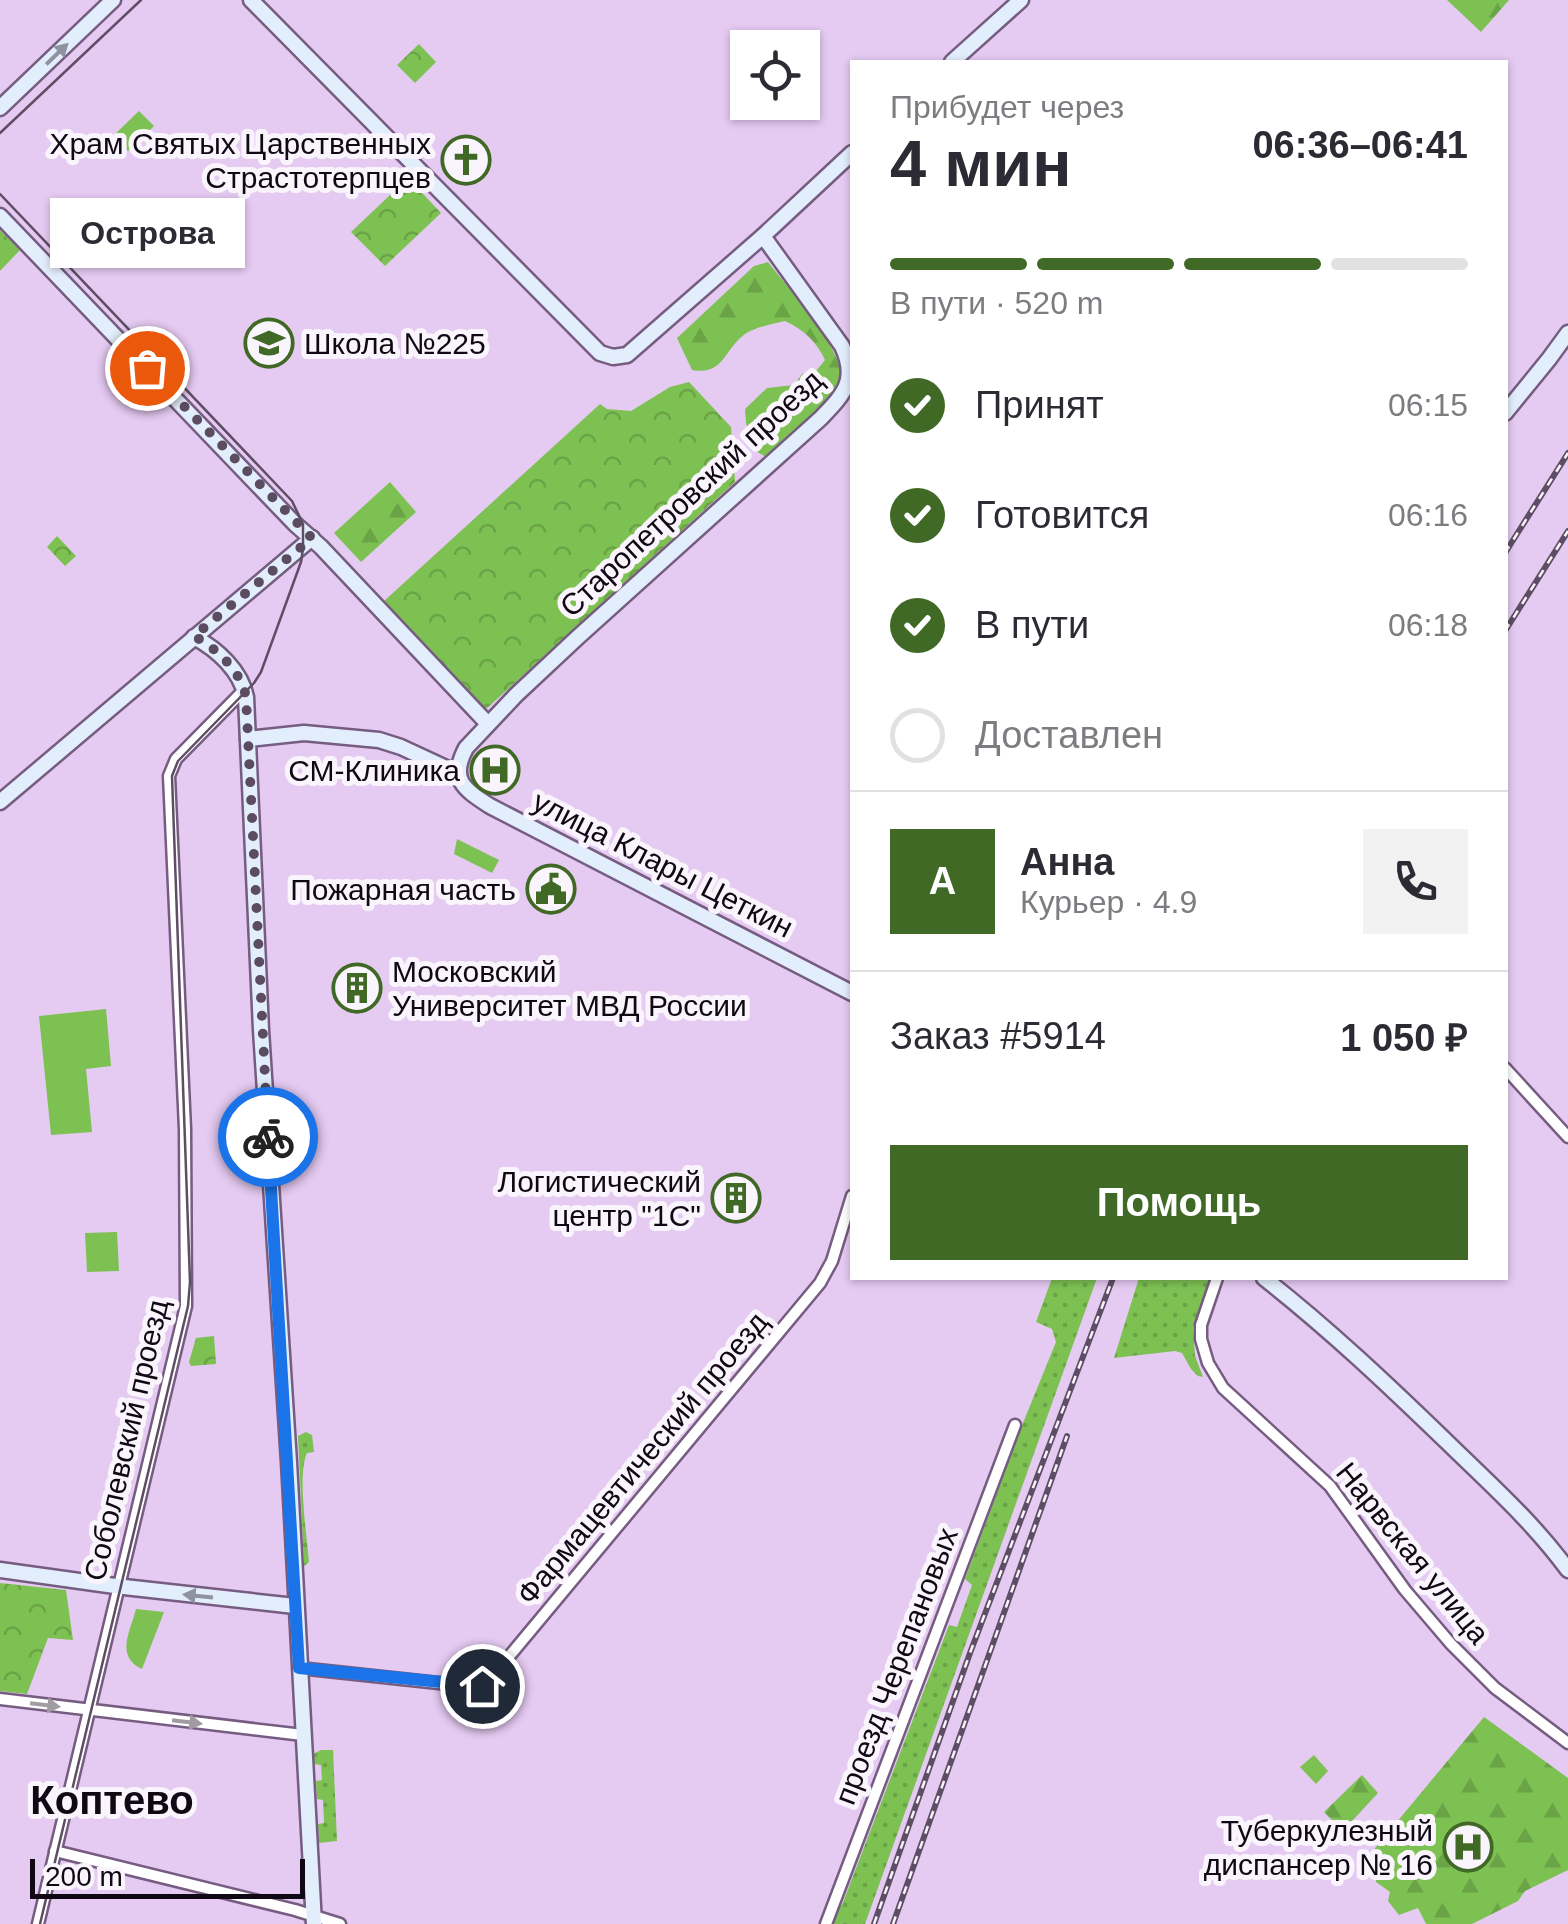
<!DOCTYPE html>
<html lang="ru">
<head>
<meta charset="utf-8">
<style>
  body { margin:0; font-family:Arial,sans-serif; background:#f2f2f3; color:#2b2b33; height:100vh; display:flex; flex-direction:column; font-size:38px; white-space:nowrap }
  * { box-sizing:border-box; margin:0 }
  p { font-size:32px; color:#7c7c81 }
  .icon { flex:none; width:55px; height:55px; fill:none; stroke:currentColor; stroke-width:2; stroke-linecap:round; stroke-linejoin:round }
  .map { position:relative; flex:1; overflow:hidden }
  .panel { position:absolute; left:850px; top:60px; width:658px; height:1220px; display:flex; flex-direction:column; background:#fff; border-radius:0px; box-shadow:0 2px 8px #0004 }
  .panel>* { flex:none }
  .controls { position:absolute; left:730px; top:30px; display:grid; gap:20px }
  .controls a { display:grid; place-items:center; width:90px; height:90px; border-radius:0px; background:#fff; box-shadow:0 2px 8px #0004; font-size:50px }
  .scale { position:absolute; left:30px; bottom:25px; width:275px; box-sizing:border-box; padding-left:10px; border:5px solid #110815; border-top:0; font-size:28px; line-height:35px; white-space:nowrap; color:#110815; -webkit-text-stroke:8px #faf4fc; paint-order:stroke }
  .pin { position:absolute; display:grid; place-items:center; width:85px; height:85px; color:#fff; margin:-42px; border:5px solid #fff; border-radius:50%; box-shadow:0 2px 10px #0007 }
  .courier { position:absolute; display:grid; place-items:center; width:100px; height:100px; margin:-50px; border:8px solid #1a73e8; border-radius:50%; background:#fff; color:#222; box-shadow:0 2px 12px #0007 }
  .bubble { position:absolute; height:70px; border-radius:0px; background:#fff; box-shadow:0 2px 8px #0004; font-size:32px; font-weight:800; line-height:70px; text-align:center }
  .head em { font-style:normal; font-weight:800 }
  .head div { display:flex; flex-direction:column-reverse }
  .head { display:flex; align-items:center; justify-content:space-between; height:170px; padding:0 40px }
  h1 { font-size:65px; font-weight:800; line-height:75px }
  .bar { display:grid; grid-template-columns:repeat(4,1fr); gap:15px 10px; align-content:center; height:120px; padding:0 40px }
  .bar i { height:12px; border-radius:8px; background:#e1e1e2 }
  .bar .on { background:#406925 }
  .bar p { grid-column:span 4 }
  .line { display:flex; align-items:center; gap:25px; padding:0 40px; border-top:2px solid #e1e1e2 }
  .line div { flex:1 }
  .round { display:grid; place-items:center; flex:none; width:105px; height:105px; border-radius:0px; background:#f2f2f3 }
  ol { padding:0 40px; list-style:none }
  li { display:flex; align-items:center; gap:30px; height:110px }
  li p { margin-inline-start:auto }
  li .icon { padding:10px; border-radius:50%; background:#406925; color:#fff; stroke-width:4 }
  li:last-child { color:#7c7c81 }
  li i { width:55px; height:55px; border:5px solid #e1e1e2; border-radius:50% }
  .action { display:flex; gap:20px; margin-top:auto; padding:20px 40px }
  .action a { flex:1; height:115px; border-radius:0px; background:#406925; color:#fff; font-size:40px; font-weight:800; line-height:115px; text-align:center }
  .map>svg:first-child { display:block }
  .grass { fill:url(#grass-dots) }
  .forest { fill:url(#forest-firs) }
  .park { fill:url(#park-crowns) }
  .garden { fill:#7dc153 }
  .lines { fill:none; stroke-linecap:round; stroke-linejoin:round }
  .street-casing { stroke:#755c80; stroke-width:15 }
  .secondary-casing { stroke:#755c80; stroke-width:19 }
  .street { stroke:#fff; stroke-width:10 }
  .secondary { stroke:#e3eefc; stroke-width:14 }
  .tram { stroke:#5e4e65; stroke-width:2.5 }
  .rail-casing { stroke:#5e4e65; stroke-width:6 }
  .rail { stroke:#faf4fc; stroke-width:2.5; stroke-dasharray:8; stroke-linecap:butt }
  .oneway { fill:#8f92a0 }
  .oneway2 { fill:#a09ca1 }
  .done { stroke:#5b4c62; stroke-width:10; stroke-dasharray:0 18 }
  .route { stroke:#1a73e8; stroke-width:12 }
  .labels { text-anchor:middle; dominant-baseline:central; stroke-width:10; stroke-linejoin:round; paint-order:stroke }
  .poi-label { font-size:30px; fill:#110815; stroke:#faf4fc; text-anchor:end }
  .street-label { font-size:30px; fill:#110815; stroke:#faf4fc }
  .district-label { font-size:40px; font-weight:bold; fill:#110815; stroke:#faf4fc }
</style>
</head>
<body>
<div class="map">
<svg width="1568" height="1924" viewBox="0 0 1568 1924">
  <defs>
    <pattern id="grass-dots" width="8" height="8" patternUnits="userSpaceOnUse" patternTransform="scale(2.5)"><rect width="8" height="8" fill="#7dc153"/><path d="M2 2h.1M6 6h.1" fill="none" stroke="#6ba447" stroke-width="1.8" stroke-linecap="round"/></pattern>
    <pattern id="forest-firs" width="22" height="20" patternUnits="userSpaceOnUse" patternTransform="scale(2.5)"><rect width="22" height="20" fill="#7dc153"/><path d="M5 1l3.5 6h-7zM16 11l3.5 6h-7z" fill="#6ba447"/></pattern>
    <pattern id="park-crowns" width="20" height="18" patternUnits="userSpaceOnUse" patternTransform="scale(2.5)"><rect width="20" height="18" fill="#7dc153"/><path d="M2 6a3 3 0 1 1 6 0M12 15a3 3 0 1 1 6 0" fill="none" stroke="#6ba447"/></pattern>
  </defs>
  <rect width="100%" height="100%" fill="#e5caf2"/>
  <g class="grass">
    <path d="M1052,1278H1097L865,1924H832L838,1907L842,1905L949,1625L957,1627L972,1585L965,1579L1023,1423L1056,1342L1052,1329L1036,1322Z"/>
    <path d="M1139,1278H1210L1193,1328L1195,1356L1203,1377L1198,1376L1191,1369L1182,1353L1175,1351L1114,1358Z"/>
    <path d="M306,1432L312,1435L314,1452L307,1453C297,1475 307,1536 309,1562L304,1566L298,1436Z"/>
    <path d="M321,1750H333L337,1841L319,1843L318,1824L324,1823L323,1800L317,1799L316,1781L322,1780L321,1765L313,1764V1754Z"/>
  </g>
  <g class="forest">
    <path d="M1447,0H1509L1481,32Z"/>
    <path d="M768,262C788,288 843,348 841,378C840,387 835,394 831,400L766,457L754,450L746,423L745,409L767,388L794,385L802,374L816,371L825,360C817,342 803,329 785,321C773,324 755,327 745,334C724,349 724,376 692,370L677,338L754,266Z"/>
    <path d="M390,482L416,512L361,562L334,533Z"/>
    <path d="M1484,1717L1568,1778V1870L1525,1891L1518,1901L1472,1924H1426L1418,1908L1399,1915L1388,1901L1390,1892L1376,1882V1873H1367L1362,1864Z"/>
    <path d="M1314,1755L1328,1771L1316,1784L1300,1767Z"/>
    <path d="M1362,1775L1378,1793L1340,1834L1333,1826L1335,1823L1324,1812Z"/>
  </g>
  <g class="park">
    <path d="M419,44L436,62L415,83L397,65Z"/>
    <path d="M408,178L441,213L385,266L351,232Z"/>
    <path d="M0,230L20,250L0,271Z"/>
    <path d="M689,382L731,427L735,482L485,710L383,602L600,404L607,409L631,411L670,387Z"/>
    <path d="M57,536L76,556L65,566L47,547Z"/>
    <path d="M457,839L499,860L492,873L454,854Z"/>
    <path d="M214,1336L216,1364L191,1366L189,1362L196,1338Z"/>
    <path d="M0,1583L66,1590L73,1640L48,1638L27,1694L0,1691Z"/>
  </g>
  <g class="garden">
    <path d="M139,111L154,126L128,151L113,136Z"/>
    <path d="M106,1009L111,1066L86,1069L92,1132L51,1135L39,1016Z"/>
    <path d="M117,1232L119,1271L87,1272L85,1233Z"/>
    <path d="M136,1609L164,1612L142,1669C115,1656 130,1632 136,1609Z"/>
  </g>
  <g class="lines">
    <g class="street-casing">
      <g id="street">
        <path d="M1505,1068L1568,1137"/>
        <path d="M1217,1278L1201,1325V1339L1208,1363L1223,1388L1330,1486L1405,1590L1451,1644L1495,1688L1568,1743"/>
        <path d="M299,1668L476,1687L487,1683L820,1283L832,1261L852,1196"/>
        <path d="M0,1699L303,1735"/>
        <path d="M55,1851L295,1910L340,1924"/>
        <path d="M38,1924L186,1306L185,1129L169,776L176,759L245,689"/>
        <path d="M826,1924L1015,1425"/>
      </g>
    </g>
    <g class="secondary-casing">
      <g id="secondary">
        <path d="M251,0L600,353L613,357L627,355L763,236"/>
        <path d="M952,62L1021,0"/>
        <path d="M0,108L113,0"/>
        <path d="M852,153L763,236L842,346C858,380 844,394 821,418L578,637L516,695L466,748C449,780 464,789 490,806L852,993"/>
        <path d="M0,216L295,524L321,547L488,724"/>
        <path d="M1505,413L1549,359L1568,333"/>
        <path d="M194,637C217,649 241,671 246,697L261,1030L289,1462L314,1924"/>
        <path d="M248,739L304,733L379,740L401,747L459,774"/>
        <path d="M0,802L312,538"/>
        <path d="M1264,1278C1329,1329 1388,1385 1447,1442C1489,1483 1533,1522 1568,1570"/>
        <path d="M0,1570L115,1586L295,1606"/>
      </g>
    </g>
    <use href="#street" class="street"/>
    <use href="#secondary" class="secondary"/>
    <g class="tram">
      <path d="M0,133L141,0"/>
      <path d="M0,194L292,501L303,524V549L301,562L261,672L254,683L178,761L172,776L190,1282L188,1306L40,1924"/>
    </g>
    <g class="rail-casing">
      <g id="rail">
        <path d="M1505,553L1568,453"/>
        <path d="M1505,631L1568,531"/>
        <path d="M874,1924L970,1653L1113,1278"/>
        <path d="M893,1924L1067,1436"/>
      </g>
    </g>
    <use href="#rail" class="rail"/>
  </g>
  <defs><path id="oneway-solid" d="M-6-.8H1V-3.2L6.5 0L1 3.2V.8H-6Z" transform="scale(2.5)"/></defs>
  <g class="oneway">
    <use href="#oneway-solid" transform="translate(57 54) rotate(-44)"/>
    <use href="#oneway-solid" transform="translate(198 1596) rotate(-174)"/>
  </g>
  <g class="oneway2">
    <use href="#oneway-solid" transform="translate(45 1705) rotate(7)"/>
    <use href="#oneway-solid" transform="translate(187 1722) rotate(7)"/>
  </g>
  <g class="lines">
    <path class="done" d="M147,368L312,538L194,636C217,649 241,671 246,697L268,1137"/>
    <path class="route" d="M268,1137L299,1668L482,1686"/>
  </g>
  <defs>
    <g id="church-ring" transform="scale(2.5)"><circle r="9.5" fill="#faf4fc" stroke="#406925" stroke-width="1.5"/><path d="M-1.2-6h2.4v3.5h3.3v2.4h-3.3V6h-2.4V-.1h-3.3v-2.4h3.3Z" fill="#406925"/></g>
    <g id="school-ring" transform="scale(2.5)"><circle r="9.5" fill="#faf4fc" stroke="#406925" stroke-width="1.5"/><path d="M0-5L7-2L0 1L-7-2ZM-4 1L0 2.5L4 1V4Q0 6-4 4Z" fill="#406925"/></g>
    <g id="hospital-ring" transform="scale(2.5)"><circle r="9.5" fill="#faf4fc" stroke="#406925" stroke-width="1.5"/><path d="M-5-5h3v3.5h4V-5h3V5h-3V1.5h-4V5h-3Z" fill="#406925"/></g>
    <g id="civic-ring" transform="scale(2.5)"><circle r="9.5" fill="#faf4fc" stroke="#406925" stroke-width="1.5"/><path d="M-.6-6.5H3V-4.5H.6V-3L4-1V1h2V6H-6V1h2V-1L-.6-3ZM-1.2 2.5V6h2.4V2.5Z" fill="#406925"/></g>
    <g id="building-ring" transform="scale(2.5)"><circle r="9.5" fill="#faf4fc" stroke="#406925" stroke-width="1.5"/><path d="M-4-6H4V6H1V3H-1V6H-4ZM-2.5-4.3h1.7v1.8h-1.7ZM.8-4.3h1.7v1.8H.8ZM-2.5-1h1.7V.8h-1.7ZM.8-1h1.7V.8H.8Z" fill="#406925"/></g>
  </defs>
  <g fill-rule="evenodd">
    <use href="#church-ring" x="466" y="160"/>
    <use href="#school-ring" x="269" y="343"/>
    <use href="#hospital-ring" x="495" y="770"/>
    <use href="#civic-ring" x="551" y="889"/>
    <use href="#building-ring" x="357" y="988"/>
    <use href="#building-ring" x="736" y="1198"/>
    <use href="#hospital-ring" x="1468" y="1847"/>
  </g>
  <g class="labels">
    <g class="poi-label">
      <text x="431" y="143">Храм Святых Царственных<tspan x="431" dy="34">Страстотерпцев</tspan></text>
      <text x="304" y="343" text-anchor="start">Школа №225</text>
      <text x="460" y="770">СМ-Клиника</text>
      <text x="516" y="889">Пожарная часть</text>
      <text x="392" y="971" text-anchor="start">Московский<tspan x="392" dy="34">Университет МВД России</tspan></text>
      <text x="701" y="1181">Логистический<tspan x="701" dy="34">центр "1С"</tspan></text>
      <text x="1433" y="1830">Туберкулезный<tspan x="1433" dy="34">диспансер № 16</tspan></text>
    </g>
    <g class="street-label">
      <text transform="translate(691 493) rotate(-43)">Старопетровский проезд</text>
      <text transform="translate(663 864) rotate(27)">улица Клары Цеткин</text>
      <text transform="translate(126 1440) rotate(-77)">Соболевский проезд</text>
      <text transform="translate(642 1458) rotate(-50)">Фармацевтический проезд</text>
      <text transform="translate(1413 1553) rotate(51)">Нарвская улица</text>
      <text transform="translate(896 1666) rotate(-69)">проезд Черепановых</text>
    </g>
    <g class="district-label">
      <text x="112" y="1800">Коптево</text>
    </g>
  </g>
</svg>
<div class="controls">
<a><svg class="icon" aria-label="locate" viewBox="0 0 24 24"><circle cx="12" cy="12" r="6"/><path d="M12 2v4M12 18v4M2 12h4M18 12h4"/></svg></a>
</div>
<div class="scale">200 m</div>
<div class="pin" style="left:147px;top:368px;background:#ea580c"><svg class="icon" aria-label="bag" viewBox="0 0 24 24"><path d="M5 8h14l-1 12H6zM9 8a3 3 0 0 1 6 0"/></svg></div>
<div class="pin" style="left:482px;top:1686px;background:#1f2937"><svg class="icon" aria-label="home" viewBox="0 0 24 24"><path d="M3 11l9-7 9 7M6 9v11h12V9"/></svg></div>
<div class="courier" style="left:268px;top:1137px"><svg class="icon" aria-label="bike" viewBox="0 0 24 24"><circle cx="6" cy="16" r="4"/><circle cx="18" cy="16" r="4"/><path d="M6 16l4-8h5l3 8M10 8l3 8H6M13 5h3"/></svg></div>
<div class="bubble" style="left:50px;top:198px;width:195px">Острова</div>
<section class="panel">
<div class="head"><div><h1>4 мин</h1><p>Прибудет через</p></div><em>06:36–06:41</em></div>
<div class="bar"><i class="on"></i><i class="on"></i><i class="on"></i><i></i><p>В пути · 520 m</p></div>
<ol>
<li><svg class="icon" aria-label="check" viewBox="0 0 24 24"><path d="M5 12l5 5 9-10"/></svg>Принят<p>06:15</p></li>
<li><svg class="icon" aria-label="check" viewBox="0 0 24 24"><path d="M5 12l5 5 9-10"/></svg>Готовится<p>06:16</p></li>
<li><svg class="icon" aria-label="check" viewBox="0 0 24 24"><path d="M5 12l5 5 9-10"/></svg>В пути<p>06:18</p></li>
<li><i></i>Доставлен</li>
</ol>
<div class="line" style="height:180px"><b class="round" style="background:#406925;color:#fff">А</b><div><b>Анна</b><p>Курьер · 4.9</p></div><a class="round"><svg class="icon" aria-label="phone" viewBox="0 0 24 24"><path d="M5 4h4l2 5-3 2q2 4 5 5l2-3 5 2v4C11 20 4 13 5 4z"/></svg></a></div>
<div class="line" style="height:130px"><div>Заказ #5914</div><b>1 050 ₽</b></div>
<div class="action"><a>Помощь</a></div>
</section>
</div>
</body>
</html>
